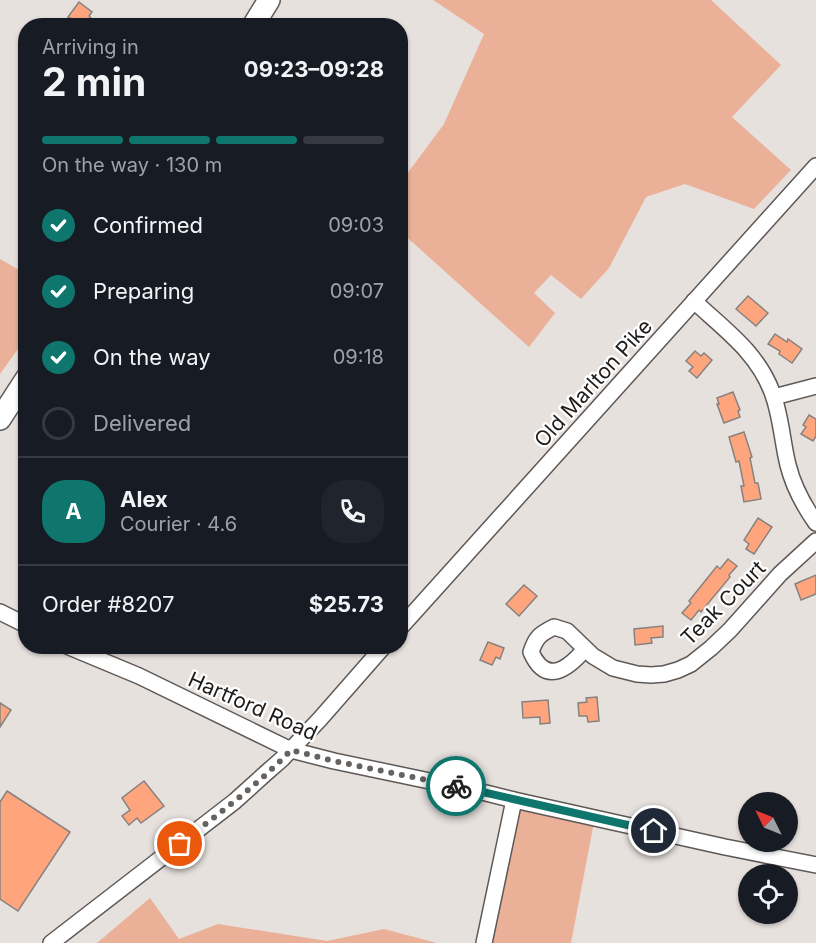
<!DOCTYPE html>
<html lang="en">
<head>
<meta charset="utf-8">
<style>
  body { margin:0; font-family:Inter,sans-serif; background:#20242c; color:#f1f3f6; height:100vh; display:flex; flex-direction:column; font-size:22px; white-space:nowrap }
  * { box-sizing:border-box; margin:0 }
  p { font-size:20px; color:#9ea1a6 }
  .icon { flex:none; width:33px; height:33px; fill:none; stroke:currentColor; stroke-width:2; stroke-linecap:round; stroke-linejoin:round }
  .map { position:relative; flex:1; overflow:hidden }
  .drawer { position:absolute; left:18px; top:18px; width:390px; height:636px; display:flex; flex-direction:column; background:#171b24; border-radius:24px; box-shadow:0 2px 4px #0004 }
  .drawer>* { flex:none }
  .needle { width:39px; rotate:313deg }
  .buttons { position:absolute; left:738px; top:792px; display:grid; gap:12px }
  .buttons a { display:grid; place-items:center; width:60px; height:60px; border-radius:50%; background:#171b24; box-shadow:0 2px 4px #0004; font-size:30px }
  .pin { position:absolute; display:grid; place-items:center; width:51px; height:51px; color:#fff; margin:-26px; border:3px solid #fff; border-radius:50%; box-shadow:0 2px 6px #0007 }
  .courier { position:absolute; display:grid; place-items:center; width:60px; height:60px; margin:-30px; border:4px solid #0f766e; border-radius:50%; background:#fff; color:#222; box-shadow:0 2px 8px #0007 }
  .head em { font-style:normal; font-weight:700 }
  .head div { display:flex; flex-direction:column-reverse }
  .head { display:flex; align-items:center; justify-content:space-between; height:102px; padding:0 24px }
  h1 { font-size:39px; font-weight:700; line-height:45px }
  .bar { display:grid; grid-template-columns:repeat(4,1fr); gap:9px 6px; align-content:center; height:72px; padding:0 24px }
  .bar i { height:8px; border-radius:4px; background:#363941 }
  .bar .current { background:#0f766e }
  .bar p { grid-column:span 4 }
  .line { display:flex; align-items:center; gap:15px; padding:0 24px; border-top:2px solid #363941 }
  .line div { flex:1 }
  .round { display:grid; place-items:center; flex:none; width:63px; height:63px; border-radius:24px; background:#20242c }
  ol { padding:0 24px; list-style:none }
  li { display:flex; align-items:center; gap:18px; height:66px }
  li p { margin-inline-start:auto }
  li .icon { padding:6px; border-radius:50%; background:#0f766e; color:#fff; stroke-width:4 }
  li:last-child { color:#9ea1a6 }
  li i { width:33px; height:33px; border:3px solid #363941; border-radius:50% }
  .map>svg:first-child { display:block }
  .green { fill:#eab098 }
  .building { fill:#fea57e; stroke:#87827f; stroke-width:1.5 }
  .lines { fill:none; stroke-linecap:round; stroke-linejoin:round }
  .minor-casing { stroke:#5e5957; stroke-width:18 }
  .highway-casing { stroke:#5e5957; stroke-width:24 }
  .minor { stroke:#fff; stroke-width:15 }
  .highway { stroke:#fff; stroke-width:21 }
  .done { stroke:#656260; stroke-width:6; stroke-dasharray:0 10.8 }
  .route { stroke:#0f766e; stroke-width:8 }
  .labels { text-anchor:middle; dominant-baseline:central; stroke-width:4.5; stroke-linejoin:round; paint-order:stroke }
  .street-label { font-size:21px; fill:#1f1d1c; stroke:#fff }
</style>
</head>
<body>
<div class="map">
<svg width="816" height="943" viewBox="0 0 816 943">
  <rect width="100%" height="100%" fill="#e7e1de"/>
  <g class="green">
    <path d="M433,0H711L781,65L732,117L791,170L754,209L685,184L646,197L609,268L581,299L551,275L534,293L555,313L529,347L401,232V182L444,124L484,34Z"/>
    <path d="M0,259L26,274L25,339L0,374Z"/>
    <path d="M519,805L594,822L571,943H482Z"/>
    <path d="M150,898L179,939L218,924L327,941L384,929L437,943H97Z"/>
  </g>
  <g class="building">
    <path d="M79,2L92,12L89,16L91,18L85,26H65L70,18L68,17Z"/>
    <path d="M748,296L768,313L756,326L736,309Z"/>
    <path d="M775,334L787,342L788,339L802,349L792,363L779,354L780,351L768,344Z"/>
    <path d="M695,351L701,356L704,353L712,360L697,378L689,371L693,367L686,361Z"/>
    <path d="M733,392L740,410L738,411L740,417L724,423L717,404H719L717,398Z"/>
    <path d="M809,415L816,419V436L813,441L801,434L806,427L803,425Z"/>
    <path d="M744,432L752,457L750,458L755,483H758L761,499L744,502L741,486H744L739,461L736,462L729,437Z"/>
    <path d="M758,518L772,527L754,554L746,549L749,544L744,540Z"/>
    <path d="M728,559L737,566L729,575L730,577L701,612L699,610L691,620L682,613L691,603L689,601L717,566L720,569Z"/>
    <path d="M816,575V594L801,600L795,584Z"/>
    <path d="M524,585L537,596L519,616L506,604Z"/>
    <path d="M663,626V637L651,638L652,643L635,645L634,629Z"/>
    <path d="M488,642L504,648L500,659L496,657L492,665L480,660Z"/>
    <path d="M597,697L599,721L588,722L587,716H579L578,703L587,702L586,698Z"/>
    <path d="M548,700L550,723L540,724V717L523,718L522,702Z"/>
    <path d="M0,703L11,710L0,727Z"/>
    <path d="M144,781L164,806L141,823L137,818L129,825L122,816L130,810L122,798Z"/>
    <path d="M7,791L70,832L18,911L0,899V802Z"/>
  </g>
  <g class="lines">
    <g class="minor-casing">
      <g id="minor">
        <path d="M694,301C725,330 757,352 772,392C781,415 782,441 788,465C793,485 804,506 816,523"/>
        <path d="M774,397L816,386"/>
        <path d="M0,612L26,625"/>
        <path d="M400,628L816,166"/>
        <path d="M67,646L139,676L291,750L334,761L482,792L514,800L725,847L816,865"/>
        <path d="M585,649C568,669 546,686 531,652C536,637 540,634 554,627L567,631L593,656L613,668L637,674L651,675L664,674L678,670L691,664L711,648L730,630L780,574L816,541"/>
        <path d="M51,943L235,801L266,773L282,759L320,719L384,646"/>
        <path d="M484,943L514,800"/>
      </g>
    </g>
    <g class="highway-casing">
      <g id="highway">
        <path d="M253,26L269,0"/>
        <path d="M0,419L26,379"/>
      </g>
    </g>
    <use href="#minor" class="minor"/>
    <use href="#highway" class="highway"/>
  </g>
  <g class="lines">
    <path class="done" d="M180,844C218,814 258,785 291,750L334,761L456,786"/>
    <path class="route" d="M456,786L654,831"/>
  </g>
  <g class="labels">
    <g class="street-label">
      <text transform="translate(593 383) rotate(-48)">Old Marlton Pike</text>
      <text transform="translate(723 603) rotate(-45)">Teak Court</text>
      <text transform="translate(253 706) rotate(24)">Hartford Road</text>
    </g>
  </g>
</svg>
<div class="buttons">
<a><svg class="needle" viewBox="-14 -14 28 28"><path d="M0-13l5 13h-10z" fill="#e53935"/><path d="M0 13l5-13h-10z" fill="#9ea1a6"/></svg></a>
<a><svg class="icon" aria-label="locate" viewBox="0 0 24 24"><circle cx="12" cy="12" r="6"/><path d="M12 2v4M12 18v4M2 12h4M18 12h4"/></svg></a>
</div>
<div class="pin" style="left:180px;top:844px;background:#ea580c"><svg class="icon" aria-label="bag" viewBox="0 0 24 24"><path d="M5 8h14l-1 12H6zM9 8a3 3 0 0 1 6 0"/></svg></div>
<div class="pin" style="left:654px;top:831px;background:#1f2937"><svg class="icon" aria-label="home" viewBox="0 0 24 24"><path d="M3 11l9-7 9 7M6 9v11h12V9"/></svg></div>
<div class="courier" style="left:456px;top:786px"><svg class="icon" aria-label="bike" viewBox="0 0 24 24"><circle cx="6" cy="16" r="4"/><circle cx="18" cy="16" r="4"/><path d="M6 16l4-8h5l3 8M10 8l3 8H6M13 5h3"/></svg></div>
<section class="drawer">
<div class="head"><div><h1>2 min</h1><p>Arriving in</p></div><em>09:23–09:28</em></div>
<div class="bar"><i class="current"></i><i class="current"></i><i class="current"></i><i></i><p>On the way · 130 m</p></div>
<ol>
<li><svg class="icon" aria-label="check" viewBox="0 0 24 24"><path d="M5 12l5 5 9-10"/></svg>Confirmed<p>09:03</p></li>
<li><svg class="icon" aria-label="check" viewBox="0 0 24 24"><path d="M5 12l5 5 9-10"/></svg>Preparing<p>09:07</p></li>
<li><svg class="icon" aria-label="check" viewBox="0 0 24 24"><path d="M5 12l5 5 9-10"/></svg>On the way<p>09:18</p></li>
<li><i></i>Delivered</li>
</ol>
<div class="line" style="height:108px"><b class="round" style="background:#0f766e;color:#fff">A</b><div><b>Alex</b><p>Courier · 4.6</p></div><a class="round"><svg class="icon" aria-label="phone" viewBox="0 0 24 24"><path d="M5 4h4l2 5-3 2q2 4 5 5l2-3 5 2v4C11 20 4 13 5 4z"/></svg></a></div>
<div class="line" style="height:78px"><div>Order #8207</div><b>$25.73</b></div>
</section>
</div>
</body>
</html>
